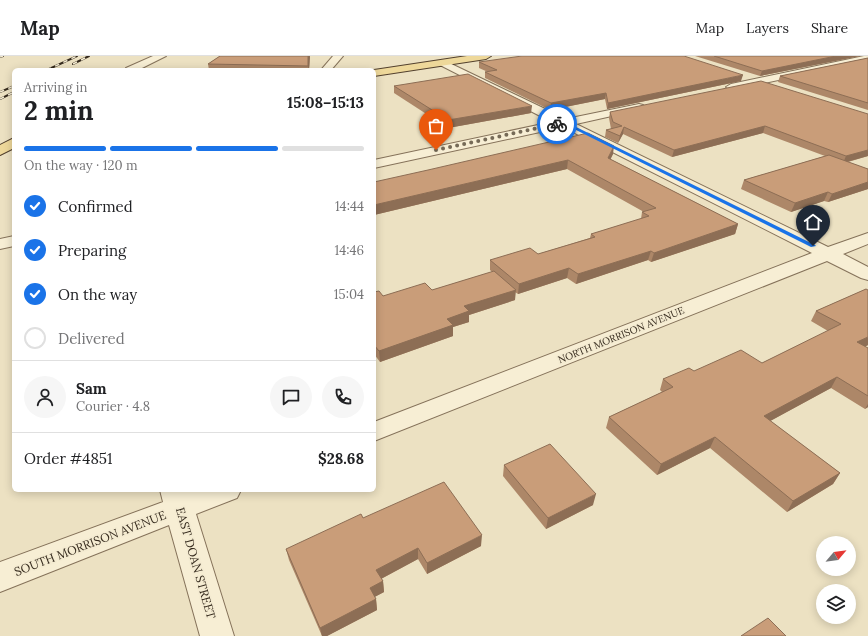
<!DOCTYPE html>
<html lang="en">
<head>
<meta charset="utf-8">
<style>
  body { margin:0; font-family:Lora,serif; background:#f6f6f6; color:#202124; height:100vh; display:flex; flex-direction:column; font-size:15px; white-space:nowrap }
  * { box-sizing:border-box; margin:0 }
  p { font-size:13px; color:#757577 }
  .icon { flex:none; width:22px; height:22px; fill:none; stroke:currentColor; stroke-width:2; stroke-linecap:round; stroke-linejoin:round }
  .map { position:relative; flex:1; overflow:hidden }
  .panel { position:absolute; left:12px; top:12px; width:364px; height:424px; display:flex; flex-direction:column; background:#fff; border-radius:6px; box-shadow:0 2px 10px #0003 }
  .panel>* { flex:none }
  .needle { width:26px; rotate:61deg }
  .fabs { position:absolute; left:816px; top:480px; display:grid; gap:8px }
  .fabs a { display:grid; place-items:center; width:40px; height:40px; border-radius:50%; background:#fff; box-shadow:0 2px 10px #0003; font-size:20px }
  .pin { position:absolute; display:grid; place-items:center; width:34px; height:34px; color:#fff; margin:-41px -17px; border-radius:50% 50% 50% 0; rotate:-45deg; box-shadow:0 0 4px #0007 }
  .pin .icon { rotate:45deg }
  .courier { position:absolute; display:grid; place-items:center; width:40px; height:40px; margin:-20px; border:3px solid #1a73e8; border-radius:50%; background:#fff; color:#222; box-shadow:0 1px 5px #0007 }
  .headline em { font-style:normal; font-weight:800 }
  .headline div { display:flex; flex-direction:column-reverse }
  .headline { display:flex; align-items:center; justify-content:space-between; height:68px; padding:0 12px }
  h1 { font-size:26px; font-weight:800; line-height:30px }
  .bar { display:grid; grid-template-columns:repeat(4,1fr); gap:6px 4px; align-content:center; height:48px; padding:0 12px }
  .bar i { height:5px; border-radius:3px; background:#e0e0e0 }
  .bar .selected { background:#1a73e8 }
  .bar p { grid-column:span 4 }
  .line { display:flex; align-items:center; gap:10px; padding:0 12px; border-top:1px solid #e0e0e0 }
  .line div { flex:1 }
  .round { display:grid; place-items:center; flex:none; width:42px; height:42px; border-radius:21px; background:#f6f6f6 }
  ol { padding:0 12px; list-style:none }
  li { display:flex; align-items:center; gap:12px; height:44px }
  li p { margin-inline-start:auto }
  li .icon { padding:4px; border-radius:50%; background:#1a73e8; color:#fff; stroke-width:4 }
  li:last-child { color:#757577 }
  li i { width:22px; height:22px; border:2px solid #e0e0e0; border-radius:50% }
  header { display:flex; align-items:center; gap:24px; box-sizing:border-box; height:56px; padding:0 20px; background:#fff; border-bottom:1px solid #e0e0e0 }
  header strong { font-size:19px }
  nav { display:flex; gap:22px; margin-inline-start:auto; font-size:14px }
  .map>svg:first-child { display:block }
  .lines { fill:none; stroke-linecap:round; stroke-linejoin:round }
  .minor-casing { stroke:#85725a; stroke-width:2 }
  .primary-casing { stroke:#53412e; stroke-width:2 }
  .minor { fill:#f7eed4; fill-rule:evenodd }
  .primary { fill:#eed89a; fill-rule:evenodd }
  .rail-casing { stroke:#352a1d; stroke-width:2 }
  .rail { stroke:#f4ebd1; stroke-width:1.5; stroke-dasharray:4.5; stroke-linecap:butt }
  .wall { fill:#ad8768 }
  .shaded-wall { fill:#8d6e55 }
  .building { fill:#c99d79; stroke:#8d6e55 }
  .route { fill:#1a73e8 }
  .done { stroke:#756a57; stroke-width:4; stroke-dasharray:0 7.2 }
  .labels { text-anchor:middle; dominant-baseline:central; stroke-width:3.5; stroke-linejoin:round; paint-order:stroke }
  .street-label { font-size:10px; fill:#352a1d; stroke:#f4ebd1 }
  .near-street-label { font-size:12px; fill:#352a1d; stroke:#f4ebd1 }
</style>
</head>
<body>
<header>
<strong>Map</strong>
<nav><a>Map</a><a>Layers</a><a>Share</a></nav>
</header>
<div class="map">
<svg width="868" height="580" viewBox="0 0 868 580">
  <rect width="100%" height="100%" fill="#ece1c2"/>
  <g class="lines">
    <g class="minor-casing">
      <g id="minor">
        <path d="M153,0H166L138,14H125L126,12Z"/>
        <path d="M333,0H343L331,14H321Z"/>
        <path d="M864,0H868V5L731,34L726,31L731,28Z"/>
        <path d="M443,4L566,63L639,48L643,49L645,51L643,53L576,68L828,191L868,177V188L843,198L868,211V224L861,222L827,205L374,385V366L812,197L563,71L374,112V104L552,66L440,9L438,7Z"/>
        <path d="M14,180V190L0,193V183Z"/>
        <path d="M160,434H188L189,436L195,434H241L237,442L196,458L234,580H200L169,469L0,536V506L163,446Z"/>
      </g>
    </g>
    <g class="primary-casing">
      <g id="primary">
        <path d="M467,0H491L486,3L374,20V14Z"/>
        <path d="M14,82V92L0,99V89Z"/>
      </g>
    </g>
    <use href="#minor" class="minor"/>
    <use href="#primary" class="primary"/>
    <g class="rail-casing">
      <g id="rail">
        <path d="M0,1L3,0"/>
        <path d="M73,8L89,0"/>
        <path d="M47,14L77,0"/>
        <path d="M0,36L14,30"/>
        <path d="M0,43L14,36"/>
      </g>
    </g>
    <use href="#rail" class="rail"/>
  </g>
  <g class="wall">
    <path d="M220,0H310L309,14H209L208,8Z"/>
    <path d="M695,0H860L760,20Z"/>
    <path d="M868,2V54L778,26L780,20Z"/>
    <path d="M479,6L741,25L607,53L605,43L550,54L485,22V16H488L479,12Z"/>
    <path d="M394,30L531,57L448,72L394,37Z"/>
    <path d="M610,56L868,58V100L848,106L868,113V133L828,146L824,145L791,156L741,133L744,124L825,100L763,77L672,101L623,78L618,87L605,81L606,74L611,73L609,62Z"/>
    <path d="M613,98L610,103L738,168L735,178L651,206L648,204L576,228L567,222L518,238L515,236V244L469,259V266L453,271V280L380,306L374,298V236L383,240L432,234L492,216L490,214V204L538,198L590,182L591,178L641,163L642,156H644L567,113L374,159V126Z"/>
    <path d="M866,233L868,289L865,291L868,292V351L865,353L831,332L770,365L840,417L833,428L787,456L710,392L657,419L606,372L609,361L662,336L660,334L663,323L694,315L762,307L828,275L811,265L816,255Z"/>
    <path d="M504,409L593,449L546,473L503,420Z"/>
    <path d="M481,490L427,518L418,503L381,523L383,525L384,536L374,541L376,543L377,554L327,580H322L289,504L286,493Z"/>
  </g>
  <g class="shaded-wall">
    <path d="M308,0H310L309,14L308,10Z"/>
    <path d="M836,0H860L760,20L762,15Z"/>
    <path d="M743,19L741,25L607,53L608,47Z"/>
    <path d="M606,37L605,43L550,54L551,47Z"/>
    <path d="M532,50L531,57L448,72V64Z"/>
    <path d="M765,70L763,77L672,101L674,94Z"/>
    <path d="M624,71L623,78L618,87L620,80Z"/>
    <path d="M614,90L613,98L607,111L608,102Z"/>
    <path d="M868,94V100L843,107L846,100Z"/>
    <path d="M568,104L567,113L374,159V149Z"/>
    <path d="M868,126V133L828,146L832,138Z"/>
    <path d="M828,136L824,145L791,156L795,147Z"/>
    <path d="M738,168L735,178L651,206L654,197Z"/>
    <path d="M651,195L648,204L576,228L578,218Z"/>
    <path d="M569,212L567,222L518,238L519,228Z"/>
    <path d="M516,234L515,244L469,259V266L453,271V280L380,306L379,295L447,263L464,250Z"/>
    <path d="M868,281V289L851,297L857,286Z"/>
    <path d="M837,321L831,332L759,371L764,360Z"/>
    <path d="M868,348V351L865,353Z"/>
    <path d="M715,381L710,392L657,419L661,408Z"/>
    <path d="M840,417L833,428L787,456L793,445Z"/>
    <path d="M596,438L593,449L546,473L548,462Z"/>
    <path d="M482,479L481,490L427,518V507Z"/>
    <path d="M418,492V503L377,525L376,514Z"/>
    <path d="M383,525L384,536L371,543L370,532Z"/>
    <path d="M376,543L377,554L327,580H322L320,572Z"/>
  </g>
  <g class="building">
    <path d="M220,0H308V10L208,8Z"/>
    <path d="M522,0H684L743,19L608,47L606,37L551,47L485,16L497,14L479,6Z"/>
    <path d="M714,0H836L762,15Z"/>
    <path d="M868,2V47L780,20Z"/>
    <path d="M468,18L532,50L448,64L394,30Z"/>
    <path d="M761,25L868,58V94L846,100L765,70L674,94L624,71L620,80L606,74L622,70L613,66L610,56Z"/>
    <path d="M588,77L614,90L608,102L738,168L654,197L651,195L578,218L569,212L519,228L490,204L530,192L538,198L595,181L591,178L649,160L642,156L656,152L568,104L374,149V126L428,114Z"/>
    <path d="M829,99L868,113V126L832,138L828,136L795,147L744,124Z"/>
    <path d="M494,215L516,234L464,250L469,255L447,263L453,269L379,295L374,289V236L379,235L383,240L425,227L432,234Z"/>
    <path d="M866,233L868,234V281L857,286L868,292V340L837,321L764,360L840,417L793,445L715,381L661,408L609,361L673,331L663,323L689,312L694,315L741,294L762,307L841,268L816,255Z"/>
    <path d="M550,388L596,438L548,462L504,409Z"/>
    <path d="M444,426L482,479L427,507L418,492L376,514L383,525L370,532L376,543L320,572L286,493L361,458L363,462Z"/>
    <path d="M768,562L786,580H741Z"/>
  </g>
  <path class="route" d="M566,66L815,189L816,190L811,191L564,68H555Z"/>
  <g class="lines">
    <path class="done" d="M436,94L557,68"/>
  </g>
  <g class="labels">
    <g class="street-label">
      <text transform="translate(621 279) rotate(-22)">NORTH MORRISON AVENUE</text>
    </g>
    <g class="near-street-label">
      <text transform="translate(90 487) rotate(-21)">SOUTH MORRISON AVENUE</text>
      <text transform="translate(196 507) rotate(74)">EAST DOAN STREET</text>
    </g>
  </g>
</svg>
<div class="fabs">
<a><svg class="needle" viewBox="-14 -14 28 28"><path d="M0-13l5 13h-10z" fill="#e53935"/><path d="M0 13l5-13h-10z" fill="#757577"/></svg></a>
<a><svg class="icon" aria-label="layers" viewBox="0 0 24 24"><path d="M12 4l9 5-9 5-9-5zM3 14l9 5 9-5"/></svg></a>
</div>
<div class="pin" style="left:436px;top:94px;background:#ea580c"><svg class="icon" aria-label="bag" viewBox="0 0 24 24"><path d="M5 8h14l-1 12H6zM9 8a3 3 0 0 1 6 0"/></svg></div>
<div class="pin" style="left:813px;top:190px;background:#1f2937"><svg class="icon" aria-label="home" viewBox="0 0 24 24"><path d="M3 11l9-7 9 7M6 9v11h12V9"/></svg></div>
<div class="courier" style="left:557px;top:68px"><svg class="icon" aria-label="bike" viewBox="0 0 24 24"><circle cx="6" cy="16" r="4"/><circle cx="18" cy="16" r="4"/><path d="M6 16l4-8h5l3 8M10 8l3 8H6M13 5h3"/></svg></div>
<section class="panel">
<div class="headline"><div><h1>2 min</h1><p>Arriving in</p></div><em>15:08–15:13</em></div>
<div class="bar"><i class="selected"></i><i class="selected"></i><i class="selected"></i><i></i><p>On the way · 120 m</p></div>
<ol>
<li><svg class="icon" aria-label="check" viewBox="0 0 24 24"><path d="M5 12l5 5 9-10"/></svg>Confirmed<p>14:44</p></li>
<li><svg class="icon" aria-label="check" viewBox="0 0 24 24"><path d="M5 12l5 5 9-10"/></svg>Preparing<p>14:46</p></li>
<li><svg class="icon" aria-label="check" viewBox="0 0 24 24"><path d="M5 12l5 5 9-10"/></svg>On the way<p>15:04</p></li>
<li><i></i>Delivered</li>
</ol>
<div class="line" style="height:72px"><a class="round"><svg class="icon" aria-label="person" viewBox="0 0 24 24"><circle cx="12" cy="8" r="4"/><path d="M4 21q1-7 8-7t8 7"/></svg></a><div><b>Sam</b><p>Courier · 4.8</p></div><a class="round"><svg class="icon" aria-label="chat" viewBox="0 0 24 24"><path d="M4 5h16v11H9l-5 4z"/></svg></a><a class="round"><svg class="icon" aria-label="phone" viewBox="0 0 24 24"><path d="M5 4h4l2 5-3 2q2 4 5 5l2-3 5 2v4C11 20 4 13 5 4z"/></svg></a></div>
<div class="line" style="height:52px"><div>Order #4851</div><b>$28.68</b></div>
</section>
</div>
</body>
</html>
